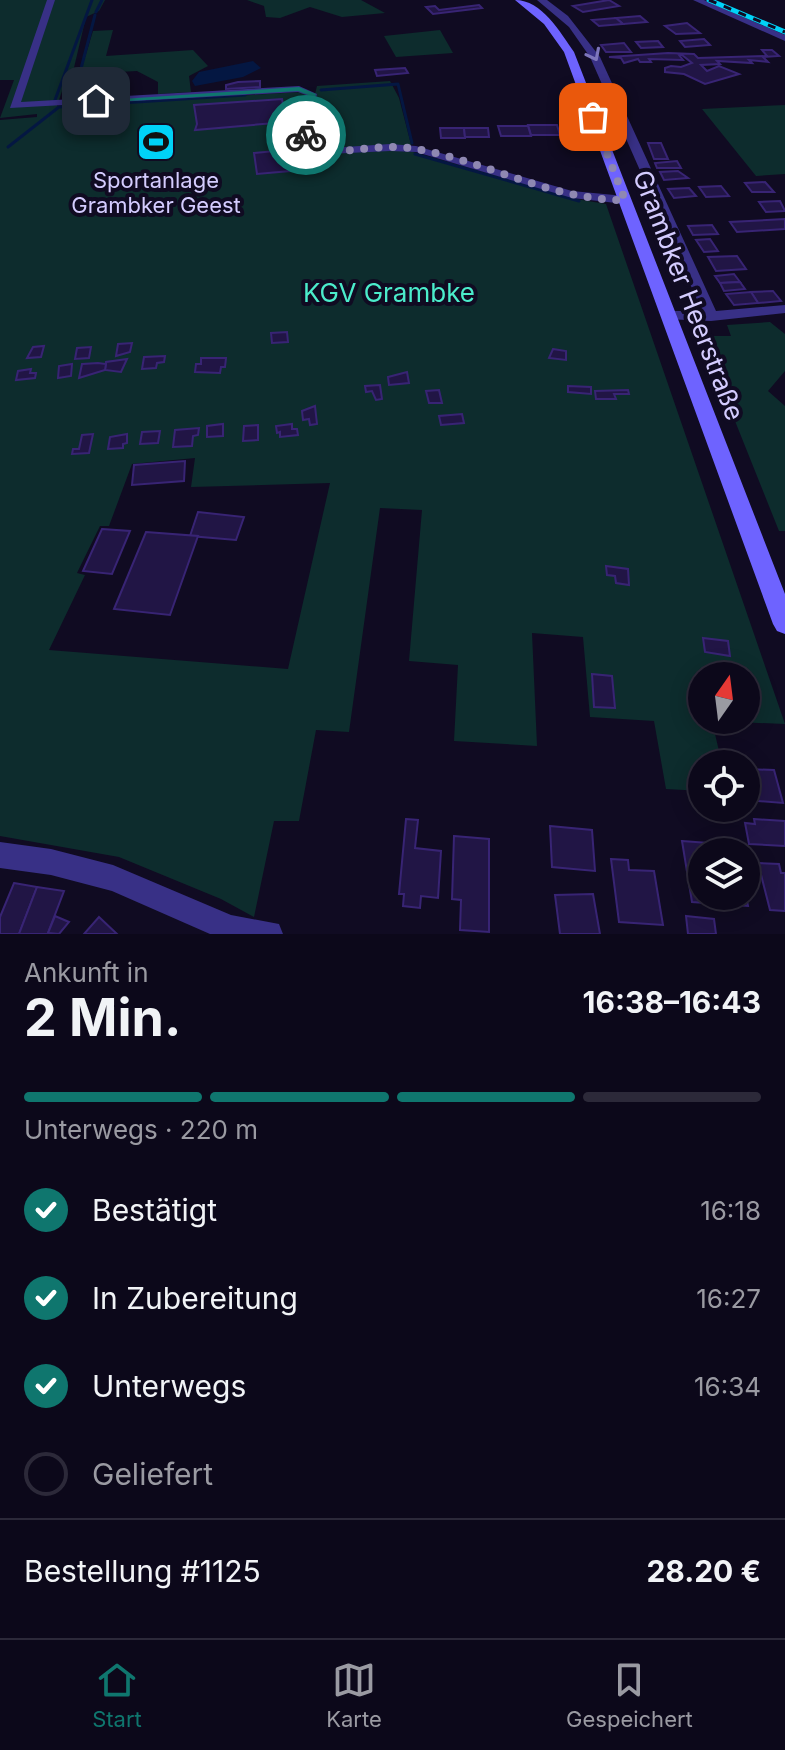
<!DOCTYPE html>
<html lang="de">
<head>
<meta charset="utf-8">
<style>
  body { margin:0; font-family:Inter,sans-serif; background:#1a1627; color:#f1f3f6; height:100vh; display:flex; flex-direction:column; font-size:30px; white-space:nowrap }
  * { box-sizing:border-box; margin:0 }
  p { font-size:26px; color:#9a9aa2 }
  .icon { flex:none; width:44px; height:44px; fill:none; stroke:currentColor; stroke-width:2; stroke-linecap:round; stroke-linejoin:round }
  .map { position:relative; height:934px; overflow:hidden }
  .side { display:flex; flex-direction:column; background:#0c081a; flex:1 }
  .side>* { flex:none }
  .needle { width:52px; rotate:14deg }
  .buttons { position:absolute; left:688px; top:662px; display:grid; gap:16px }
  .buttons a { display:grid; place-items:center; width:72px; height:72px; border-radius:50%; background:#0c081a; box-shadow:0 4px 20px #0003,0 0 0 2px #2c2939; font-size:40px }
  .pin { position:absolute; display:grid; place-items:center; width:68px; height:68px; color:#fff; margin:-34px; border-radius:16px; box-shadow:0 4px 12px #0006 }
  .courier { position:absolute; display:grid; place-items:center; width:80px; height:80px; margin:-40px; border:6px solid #0f766e; border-radius:50%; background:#fff; color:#222; box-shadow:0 2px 10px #0007 }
  .overview em { font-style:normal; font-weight:700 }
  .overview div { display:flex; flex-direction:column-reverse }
  .overview { display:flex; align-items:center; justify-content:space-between; height:136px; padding:0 24px }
  h1 { font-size:52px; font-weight:700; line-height:60px }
  .bar { display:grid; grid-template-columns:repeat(4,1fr); gap:12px 8px; align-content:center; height:96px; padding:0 24px }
  .bar i { height:10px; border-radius:6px; background:#2c2939 }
  .bar .active { background:#0f766e }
  .bar p { grid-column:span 4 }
  .line { display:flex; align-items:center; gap:20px; padding:0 24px; border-top:2px solid #2c2939 }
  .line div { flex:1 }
  ol { padding:0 24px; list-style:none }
  li { display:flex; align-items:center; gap:24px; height:88px }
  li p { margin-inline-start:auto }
  li .icon { padding:8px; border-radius:50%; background:#0f766e; color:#fff; stroke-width:4 }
  li:last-child { color:#9a9aa2 }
  li i { width:44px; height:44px; border:4px solid #2c2939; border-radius:50% }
  .tabs { display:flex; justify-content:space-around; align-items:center; height:112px; border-top:2px solid #2c2939; background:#0c081a; font-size:22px; color:#9a9aa2 }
  .tabs a { display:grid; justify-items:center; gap:4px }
  .tabs .active { color:#0f766e }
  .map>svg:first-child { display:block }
  .green { fill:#0d2c2d; fill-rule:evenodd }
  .water { fill:#041742 }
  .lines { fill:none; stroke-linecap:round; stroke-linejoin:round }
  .stream { stroke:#041742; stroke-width:3 }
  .building { fill:#211545; stroke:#382474; stroke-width:2 }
  .street { fill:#383086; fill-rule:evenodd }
  .secondary { fill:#6e63ff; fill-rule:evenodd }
  .rail-casing { stroke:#00d2f7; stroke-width:5 }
  .rail { stroke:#100b22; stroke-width:3; stroke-dasharray:8; stroke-linecap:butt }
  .oneway { stroke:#7e76bc }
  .route { fill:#0f766e }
  .done { stroke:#8f88b2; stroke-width:8; stroke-dasharray:0 14.4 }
  .labels { text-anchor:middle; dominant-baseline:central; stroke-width:8; stroke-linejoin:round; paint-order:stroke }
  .far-poi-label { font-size:22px; fill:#d4ccff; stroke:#100b22 }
  .park-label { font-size:26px; fill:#4beccb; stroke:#100b22 }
  .street-label { font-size:26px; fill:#d4ccff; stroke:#100b22 }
</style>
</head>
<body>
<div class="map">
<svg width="785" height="934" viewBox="0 0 785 934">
  <rect width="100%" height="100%" fill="#100b22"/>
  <g class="green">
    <path d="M0,0H105L99,11L86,17L72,76L65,82L57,106L303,92L307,96L300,120L304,157L321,156C309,133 310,112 317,86L390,81L399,98L413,152L576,199L606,204L785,724L712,721L722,764H702V791L666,789L654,721L590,717L583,637L532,633L537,746L454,741L458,665L409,661L422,510L380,508L349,732L316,730L299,821H274L254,917L221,899L119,857L0,836V120L37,117V114L0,118L14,80H0ZM195,458L191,487L330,483L288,669L49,650L85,575L77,573L100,526H109L132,464ZM702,676H746V720H702Z"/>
    <path d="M247,0H361L385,13L342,17L310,7L280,18L266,17L264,6Z"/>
    <path d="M113,30L106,56L193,50L208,66L189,76L191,92L158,94V82L137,71L80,74L93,31Z"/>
    <path d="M440,30L453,53L396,57L384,36Z"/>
    <path d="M785,105V174L756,176L702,109Z"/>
    <path d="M770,322L785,334V371L768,391L785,406V531H779L701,336H731L727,325Z"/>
  </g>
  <path class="water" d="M253,61L261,68L243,77L195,86L192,81L199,72Z"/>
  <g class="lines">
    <g class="stream">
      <path d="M96,12L102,0"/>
      <path d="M321,90L398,84L412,143"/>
      <path d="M87,98L82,95L78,80L95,15"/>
      <path d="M55,100L92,0"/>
      <path d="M8,147L59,107L245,95"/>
      <path d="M415,154L579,201"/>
    </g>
  </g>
  <g class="building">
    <path d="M609,0L619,6L583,12L573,6Z"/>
    <path d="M479,5L482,8L433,14L426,7L435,6L439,10Z"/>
    <path d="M640,16L647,22L623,24L616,18Z"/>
    <path d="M616,18L623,24L599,26L592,20Z"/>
    <path d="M687,23L700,33L676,34L665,26Z"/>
    <path d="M704,39L710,45L685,47L680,41Z"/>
    <path d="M658,41L663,47L641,48L636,42Z"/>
    <path d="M624,43L631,52H606L601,45Z"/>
    <path d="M762,50H772L779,56L763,57L768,62L749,60L752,63L717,61L720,64L701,65L707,71L719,66L739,74L705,84L684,74L665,72V68L671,66L681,67L692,63L682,55H679L683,60L649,59L651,62H640L638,59L624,63L621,58L609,57L668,53L694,54L698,58L767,56Z"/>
    <path d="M405,68L408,73L377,76L375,70Z"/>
    <path d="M260,81V87L226,89V85L238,82Z"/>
    <path d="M282,99L286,122L195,130L197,124L194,105Z"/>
    <path d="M528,125H557L560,135H531Z"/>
    <path d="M498,126H528L531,136H501Z"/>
    <path d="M440,128H464L465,138H441Z"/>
    <path d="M464,128H488L489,137H465Z"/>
    <path d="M289,135L292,149L275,151L272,137Z"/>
    <path d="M648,143H661L668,159H654Z"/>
    <path d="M286,150L290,171L257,174L254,153Z"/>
    <path d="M677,161L681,168H657L655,163Z"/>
    <path d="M678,171L688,178L664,180L660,172Z"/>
    <path d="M765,182L774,192H752L745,183Z"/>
    <path d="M721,186L729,196L706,197L699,187Z"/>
    <path d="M689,188L696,196L674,198L668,189Z"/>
    <path d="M780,201L785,211L766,212L759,202Z"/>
    <path d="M785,219V229L737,232L730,222Z"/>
    <path d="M712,225L718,234L693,235L688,226Z"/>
    <path d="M710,239L718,251L704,252L696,240Z"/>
    <path d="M737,256L746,269L716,271L708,257Z"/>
    <path d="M734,274L740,282L720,283L715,276Z"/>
    <path d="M740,282L745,289L724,291L720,283Z"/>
    <path d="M773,291L781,301L758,303L751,292Z"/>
    <path d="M751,292L758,303L734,305L726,294Z"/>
    <path d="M287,332L288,342L272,343L271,333Z"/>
    <path d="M132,343L130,352L116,356L118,344Z"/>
    <path d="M44,346L41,357L27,358L33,347Z"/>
    <path d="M91,347L89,358L75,359L77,348Z"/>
    <path d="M553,349L566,351V360L549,358Z"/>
    <path d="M165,356L164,362L157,363L156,368L142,369L144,357Z"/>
    <path d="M201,358H226L225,367H221L220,373L195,372L196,364H201Z"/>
    <path d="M127,359L121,372L105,370L106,362Z"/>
    <path d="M72,364L71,376L58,378L59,366Z"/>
    <path d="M82,364L98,363L106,364L105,370L79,378Z"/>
    <path d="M31,369L30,373H36L35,378L16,380L18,371Z"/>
    <path d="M407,372L409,383L389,385L388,377Z"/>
    <path d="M380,385L382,399L376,400L372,391L366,392L365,386Z"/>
    <path d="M568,386L591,387V394L568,392Z"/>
    <path d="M439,390L442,403H429L426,391Z"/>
    <path d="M628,390L629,394H614L616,399H596L595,391Z"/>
    <path d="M315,406L317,424L310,425L309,419L303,420L302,411Z"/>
    <path d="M462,414L464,423L441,425L439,416Z"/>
    <path d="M223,424V436L207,437V426Z"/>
    <path d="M292,424V429H297L298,435L280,437V432L277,433L276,426Z"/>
    <path d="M258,425V440L243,441L244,426Z"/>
    <path d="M199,428L198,435L193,436L192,446L173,447L175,430Z"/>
    <path d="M160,431L158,443L140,444L142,432Z"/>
    <path d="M93,434L89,453L72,454L73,449H79L82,435Z"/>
    <path d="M127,434V443L123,444V448L108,449L110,437Z"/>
    <path d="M185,461L184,481L132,485L134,465Z"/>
    <path d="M198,512L244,517L236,540L190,536Z"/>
    <path d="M102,529L130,531L112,574L83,571Z"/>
    <path d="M146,532L198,536L170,615L114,609Z"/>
    <path d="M606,566L628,569L629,585L616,583L615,576L607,575Z"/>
    <path d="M703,638L728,641L730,656L705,652Z"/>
    <path d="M592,674L612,676L615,708L594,707Z"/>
    <path d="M746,769L774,770L783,803L746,800Z"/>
    <path d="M406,819L418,820L415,848L441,851L438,898L421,896L420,908L403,906L404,894H399Z"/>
    <path d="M754,819L785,821V846L749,844L745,823L755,824Z"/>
    <path d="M550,826L592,830L595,871L552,867Z"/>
    <path d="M454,836L489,839V932L460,930L461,900L452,899Z"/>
    <path d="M682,841L735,845L737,852H702V896H746L748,906L692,902Z"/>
    <path d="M611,859L628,860L629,870L654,871L663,925L619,922Z"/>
    <path d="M758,863L779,864L781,873H785V911L770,910Z"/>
    <path d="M14,883L37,887L19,934H0V917Z"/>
    <path d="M37,887L64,891L48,933L56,934H19Z"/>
    <path d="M593,894L600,934H560L555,895Z"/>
    <path d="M55,916L69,922L59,934L48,933Z"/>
    <path d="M686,916L714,919L716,934H688Z"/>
    <path d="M99,917L117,934H84Z"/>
  </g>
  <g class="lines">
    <g class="street">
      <path d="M47,0H55L21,102L299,86L317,94L311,124L315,149L390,144L416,146L572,191L625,196L631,200L625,204L572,198L416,152L390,151L307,155L299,131L306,95L298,92L10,108Z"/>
      <path d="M537,0H547L568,16L600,57L716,311L785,305V313L711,321L664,319L662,316L669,311H702L590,57L569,27Z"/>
      <path d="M693,0H704L785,35V41Z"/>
      <path d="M0,842L51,849L113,865L231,915L279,924L283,934H210L112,891L51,875L0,868Z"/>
    </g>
    <path class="secondary" d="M515,0C542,0 560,32 574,52L785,594V634L777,631L773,624L564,52L544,24Z"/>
    <g class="rail-casing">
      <path id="rail" d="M709,0L785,32"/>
    </g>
    <use href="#rail" class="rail"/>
  </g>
  <defs><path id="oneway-chevron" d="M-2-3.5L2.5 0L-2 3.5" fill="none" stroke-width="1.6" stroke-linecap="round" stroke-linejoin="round" transform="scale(2)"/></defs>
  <use class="oneway" href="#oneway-chevron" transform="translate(594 55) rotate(63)"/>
  <path class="route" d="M299,87L316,94L308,119L310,135L306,138L301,135L300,119L308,95L298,91L96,103L92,101Z"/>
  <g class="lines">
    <path class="done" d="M306,135L311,153C345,153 383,143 416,149C486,161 553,201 625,200L593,117"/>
  </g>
  <defs>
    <g id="stadium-square" transform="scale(2)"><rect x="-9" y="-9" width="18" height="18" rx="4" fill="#00d2f7" stroke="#100b22"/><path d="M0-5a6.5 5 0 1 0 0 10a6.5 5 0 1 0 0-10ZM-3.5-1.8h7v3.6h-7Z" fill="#111"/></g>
  </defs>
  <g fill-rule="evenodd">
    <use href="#stadium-square" x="156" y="142"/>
  </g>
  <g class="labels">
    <g class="far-poi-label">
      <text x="156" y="180">Sportanlage<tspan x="156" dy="25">Grambker Geest</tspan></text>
    </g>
    <g class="park-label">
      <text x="389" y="292">KGV Grambke</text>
    </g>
    <g class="street-label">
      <text transform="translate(689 295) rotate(69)">Grambker Heerstraße</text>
    </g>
  </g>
</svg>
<div class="buttons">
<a><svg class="needle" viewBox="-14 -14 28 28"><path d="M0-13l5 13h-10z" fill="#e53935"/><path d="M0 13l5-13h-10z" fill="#9a9aa2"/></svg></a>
<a><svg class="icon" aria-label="locate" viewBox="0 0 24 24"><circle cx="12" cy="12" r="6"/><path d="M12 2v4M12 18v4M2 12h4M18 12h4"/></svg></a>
<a><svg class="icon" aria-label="layers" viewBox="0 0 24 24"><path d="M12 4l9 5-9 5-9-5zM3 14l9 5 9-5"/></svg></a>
</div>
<div class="pin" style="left:593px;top:117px;background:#ea580c"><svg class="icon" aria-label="bag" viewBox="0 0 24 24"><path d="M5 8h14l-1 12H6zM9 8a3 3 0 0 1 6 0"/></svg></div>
<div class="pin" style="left:96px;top:101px;background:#1f2937"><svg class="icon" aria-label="home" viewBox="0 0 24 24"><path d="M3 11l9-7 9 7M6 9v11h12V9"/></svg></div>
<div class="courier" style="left:306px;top:135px"><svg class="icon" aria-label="bike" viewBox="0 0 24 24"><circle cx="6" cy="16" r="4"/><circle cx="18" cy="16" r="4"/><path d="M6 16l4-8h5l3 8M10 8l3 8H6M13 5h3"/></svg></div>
</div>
<section class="side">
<div class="overview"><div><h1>2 Min.</h1><p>Ankunft in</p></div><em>16:38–16:43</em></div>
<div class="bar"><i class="active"></i><i class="active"></i><i class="active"></i><i></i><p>Unterwegs · 220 m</p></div>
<ol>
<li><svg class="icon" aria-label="check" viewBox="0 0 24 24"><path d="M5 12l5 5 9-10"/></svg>Bestätigt<p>16:18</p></li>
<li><svg class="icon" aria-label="check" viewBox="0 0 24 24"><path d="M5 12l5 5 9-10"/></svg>In Zubereitung<p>16:27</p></li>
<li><svg class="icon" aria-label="check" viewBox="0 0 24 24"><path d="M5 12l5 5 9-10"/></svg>Unterwegs<p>16:34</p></li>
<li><i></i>Geliefert</li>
</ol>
<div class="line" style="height:104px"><div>Bestellung #1125</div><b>28.20 €</b></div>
</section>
<nav class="tabs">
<a class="active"><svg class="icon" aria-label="home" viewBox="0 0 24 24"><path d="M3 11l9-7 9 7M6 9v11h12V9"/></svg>Start</a>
<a><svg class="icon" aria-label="map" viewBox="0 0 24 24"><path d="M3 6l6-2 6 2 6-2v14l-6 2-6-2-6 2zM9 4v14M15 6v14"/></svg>Karte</a>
<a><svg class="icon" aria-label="saved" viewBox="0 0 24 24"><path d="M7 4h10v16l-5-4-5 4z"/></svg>Gespeichert</a>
</nav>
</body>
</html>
